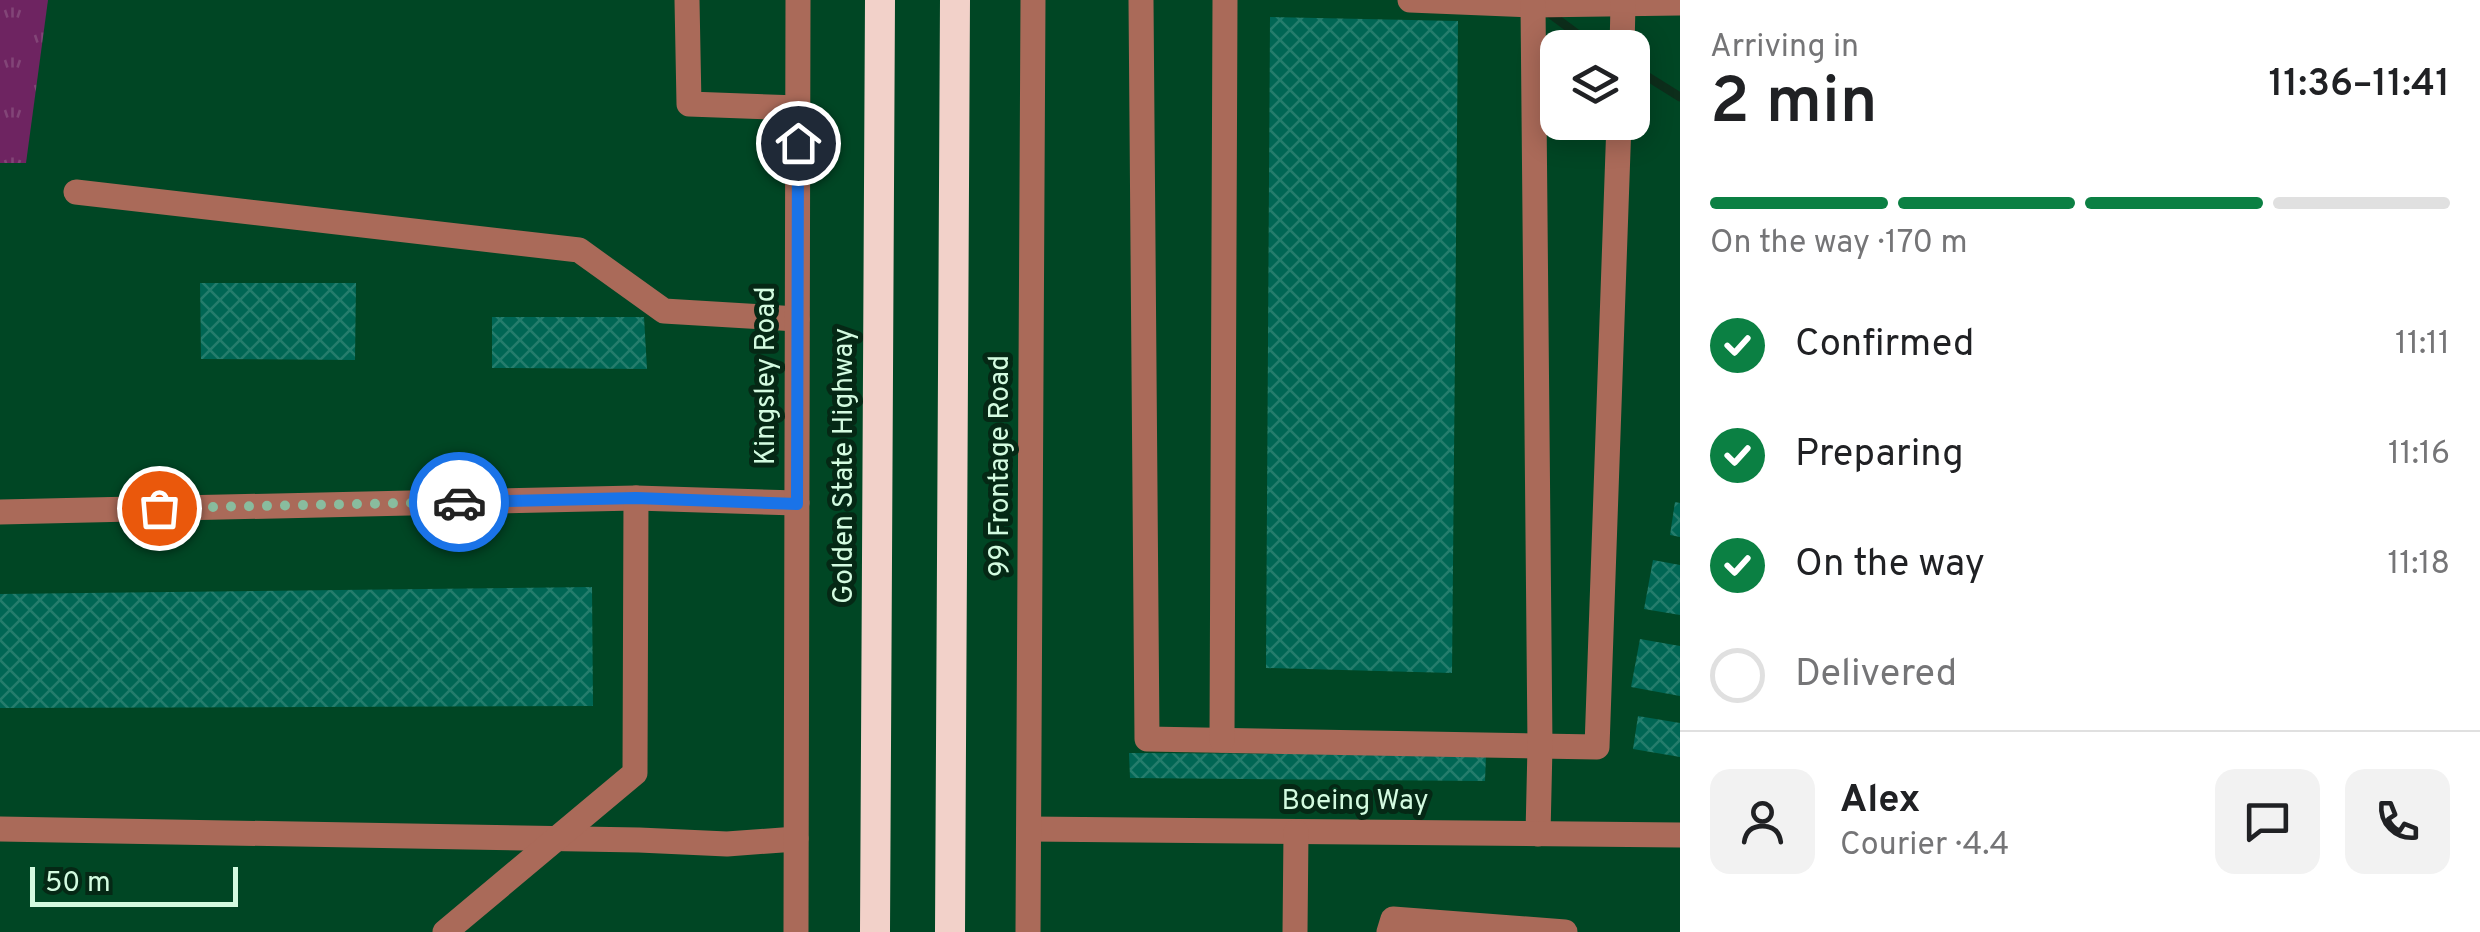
<!DOCTYPE html>
<html lang="en">
<head>
<meta charset="utf-8">
<style>
  body { margin:0; font-family:Overpass,sans-serif; background:#f2f2f2; color:#202124; height:100vh; display:flex; flex-direction:column; font-size:38px; white-space:nowrap }
  * { box-sizing:border-box; margin:0 }
  p { font-size:32px; color:#757577 }
  .icon { flex:none; width:55px; height:55px; fill:none; stroke:currentColor; stroke-width:2; stroke-linecap:round; stroke-linejoin:round }
  .map { position:relative; flex:1; overflow:hidden }
  .side { display:flex; flex-direction:column; background:#fff; width:800px }
  .side>* { flex:none }
  .tools { position:absolute; left:1540px; top:30px; display:grid; gap:20px }
  .tools a { display:grid; place-items:center; width:110px; height:110px; border-radius:20px; background:#fff; box-shadow:0 5px 25px #0003; font-size:50px }
  .scale { position:absolute; left:30px; bottom:25px; width:208px; box-sizing:border-box; padding-left:10px; border:5px solid #d3fbe0; border-top:0; font-size:28px; line-height:35px; white-space:nowrap; color:#d3fbe0; -webkit-text-stroke:8px #052815; paint-order:stroke }
  .pin { position:absolute; display:grid; place-items:center; width:85px; height:85px; color:#fff; margin:-42px; border:5px solid #fff; border-radius:50%; box-shadow:0 2px 10px #0007 }
  .courier { position:absolute; display:grid; place-items:center; width:100px; height:100px; margin:-50px; border:8px solid #1a73e8; border-radius:50%; background:#fff; color:#222; box-shadow:0 2px 12px #0007 }
  .headline em { font-style:normal; font-weight:600 }
  .headline div { display:flex; flex-direction:column-reverse }
  .headline { display:flex; align-items:center; justify-content:space-between; height:170px; padding:0 30px }
  h1 { font-size:65px; font-weight:600; line-height:75px }
  .bar { display:grid; grid-template-columns:repeat(4,1fr); gap:15px 10px; align-content:center; height:120px; padding:0 30px }
  .bar i { height:12px; border-radius:8px; background:#e0e0e0 }
  .bar .active { background:#0b8043 }
  .bar p { grid-column:span 4 }
  .line { display:flex; align-items:center; gap:25px; padding:0 30px; border-top:2px solid #e0e0e0 }
  .line div { flex:1 }
  .round { display:grid; place-items:center; flex:none; width:105px; height:105px; border-radius:20px; background:#f2f2f2 }
  ol { padding:0 30px; list-style:none }
  li { display:flex; align-items:center; gap:30px; height:110px }
  li p { margin-inline-start:auto }
  li .icon { padding:10px; border-radius:50%; background:#0b8043; color:#fff; stroke-width:4 }
  li:last-child { color:#757577 }
  li i { width:55px; height:55px; border:5px solid #e0e0e0; border-radius:50% }
  main { display:flex; flex:1; min-height:0 }
  .map>svg:first-child { display:block }
  .grass { fill:url(#grass-tufts) }
  .lines { fill:none; stroke-linecap:round; stroke-linejoin:round }
  .stream { stroke:#0d2e1b; stroke-width:9 }
  .building { fill:url(#building-cross-hatch) }
  .minor { stroke:#aa6a59; stroke-width:25 }
  .highway { stroke:#f2d1c9; stroke-width:30 }
  .done { stroke:#89bc9e; stroke-width:10; stroke-dasharray:0 18 }
  .route { stroke:#1a73e8; stroke-width:12 }
  .labels { text-anchor:middle; dominant-baseline:central; stroke-width:10; stroke-linejoin:round; paint-order:stroke }
  .street-label { font-size:28px; fill:#d3fbe0; stroke:#052815 }
</style>
</head>
<body>
<main>
<div class="map">
<svg width="1680" height="932" viewBox="0 0 1680 932">
  <defs>
    <pattern id="grass-tufts" width="24" height="20" patternUnits="userSpaceOnUse" patternTransform="scale(2.5)"><rect width="24" height="20" fill="#6e2461"/><path d="M3 7l-1-3M5 7V3M7 7l1-3M15 17l-1-3M17 17v-4M19 17l1-3" fill="none" stroke="#824577"/></pattern>
    <pattern id="building-cross-hatch" width="8" height="8" patternUnits="userSpaceOnUse" patternTransform="scale(2.5)"><rect width="8" height="8" fill="#006654"/><path d="M0 0l8 8M0 8l8-8" fill="none" stroke="#247d6c"/></pattern>
  </defs>
  <rect width="100%" height="100%" fill="#004624"/>
  <path class="grass" d="M0,0H48L26,163H0Z"/>
  <g class="lines">
    <g class="stream">
      <path d="M1545,10L1596,48"/>
      <path d="M1632,67L1680,97"/>
    </g>
  </g>
  <g class="building">
    <path d="M1270,17L1458,21L1452,673L1266,668Z"/>
    <path d="M200,283H356L355,360L201,359Z"/>
    <path d="M492,317H644L647,369L492,368Z"/>
    <path d="M1675,502L1680,503V537L1670,535Z"/>
    <path d="M1653,560L1680,565V615L1644,609Z"/>
    <path d="M592,587L593,706L0,708V594Z"/>
    <path d="M1640,639L1680,646V696L1631,687Z"/>
    <path d="M1638,716L1680,723V757L1633,749Z"/>
    <path d="M1129,753L1486,755L1485,781L1130,778Z"/>
  </g>
  <g class="lines">
    <g class="minor">
      <path d="M687,0L689,104L798,108"/>
      <path d="M1141,0L1147,739L1597,747L1619,122"/>
      <path d="M1410,0L1533,5L1680,3V0"/>
      <path d="M1533,5L1540,746L1538,834"/>
      <path d="M1622,48L1623,4"/>
      <path d="M76,192L579,250L664,311L797,319"/>
      <path d="M0,512L636,498L797,503"/>
      <path d="M1222,740L1225,0"/>
      <path d="M0,829L639,840L727,844L796,839"/>
      <path d="M1029,829L1680,835"/>
      <path d="M445,932L635,773L636,498"/>
      <path d="M796,932L798,0"/>
      <path d="M1028,932L1033,0"/>
      <path d="M1295,932L1296,832"/>
      <path d="M1389,932L1393,919L1565,932"/>
    </g>
    <g class="highway">
      <path d="M875,932L880,0"/>
      <path d="M950,932L955,0"/>
    </g>
  </g>
  <g class="lines">
    <path class="done" d="M159,508L459,502"/>
    <path class="route" d="M459,502L636,498L797,504L798,143"/>
  </g>
  <g class="labels">
    <g class="street-label">
      <text transform="translate(767 376) rotate(-90)">Kingsley Road</text>
      <text transform="translate(845 466) rotate(-90)">Golden State Highway</text>
      <text transform="translate(1001 466) rotate(-90)">99 Frontage Road</text>
      <text x="1355" y="802">Boeing Way</text>
    </g>
  </g>
</svg>
<div class="tools">
<a><svg class="icon" aria-label="layers" viewBox="0 0 24 24"><path d="M12 4l9 5-9 5-9-5zM3 14l9 5 9-5"/></svg></a>
</div>
<div class="scale">50 m</div>
<div class="pin" style="left:159px;top:508px;background:#ea580c"><svg class="icon" aria-label="bag" viewBox="0 0 24 24"><path d="M5 8h14l-1 12H6zM9 8a3 3 0 0 1 6 0"/></svg></div>
<div class="pin" style="left:798px;top:143px;background:#1f2937"><svg class="icon" aria-label="home" viewBox="0 0 24 24"><path d="M3 11l9-7 9 7M6 9v11h12V9"/></svg></div>
<div class="courier" style="left:459px;top:502px"><svg class="icon" aria-label="car" viewBox="0 0 24 24"><path d="M5 17H2v-5l4-1 3-4h7l3 4 3 1v5h-3M9 17h6M6 11h13"/><circle cx="7" cy="17" r="2"/><circle cx="17" cy="17" r="2"/></svg></div>
</div>
<section class="side">
<div class="headline"><div><h1>2 min</h1><p>Arriving in</p></div><em>11:36–11:41</em></div>
<div class="bar"><i class="active"></i><i class="active"></i><i class="active"></i><i></i><p>On the way · 170 m</p></div>
<ol>
<li><svg class="icon" aria-label="check" viewBox="0 0 24 24"><path d="M5 12l5 5 9-10"/></svg>Confirmed<p>11:11</p></li>
<li><svg class="icon" aria-label="check" viewBox="0 0 24 24"><path d="M5 12l5 5 9-10"/></svg>Preparing<p>11:16</p></li>
<li><svg class="icon" aria-label="check" viewBox="0 0 24 24"><path d="M5 12l5 5 9-10"/></svg>On the way<p>11:18</p></li>
<li><i></i>Delivered</li>
</ol>
<div class="line" style="height:180px"><a class="round"><svg class="icon" aria-label="person" viewBox="0 0 24 24"><circle cx="12" cy="8" r="4"/><path d="M4 21q1-7 8-7t8 7"/></svg></a><div><b>Alex</b><p>Courier · 4.4</p></div><a class="round"><svg class="icon" aria-label="chat" viewBox="0 0 24 24"><path d="M4 5h16v11H9l-5 4z"/></svg></a><a class="round"><svg class="icon" aria-label="phone" viewBox="0 0 24 24"><path d="M5 4h4l2 5-3 2q2 4 5 5l2-3 5 2v4C11 20 4 13 5 4z"/></svg></a></div>
</section>
</main>
</body>
</html>
